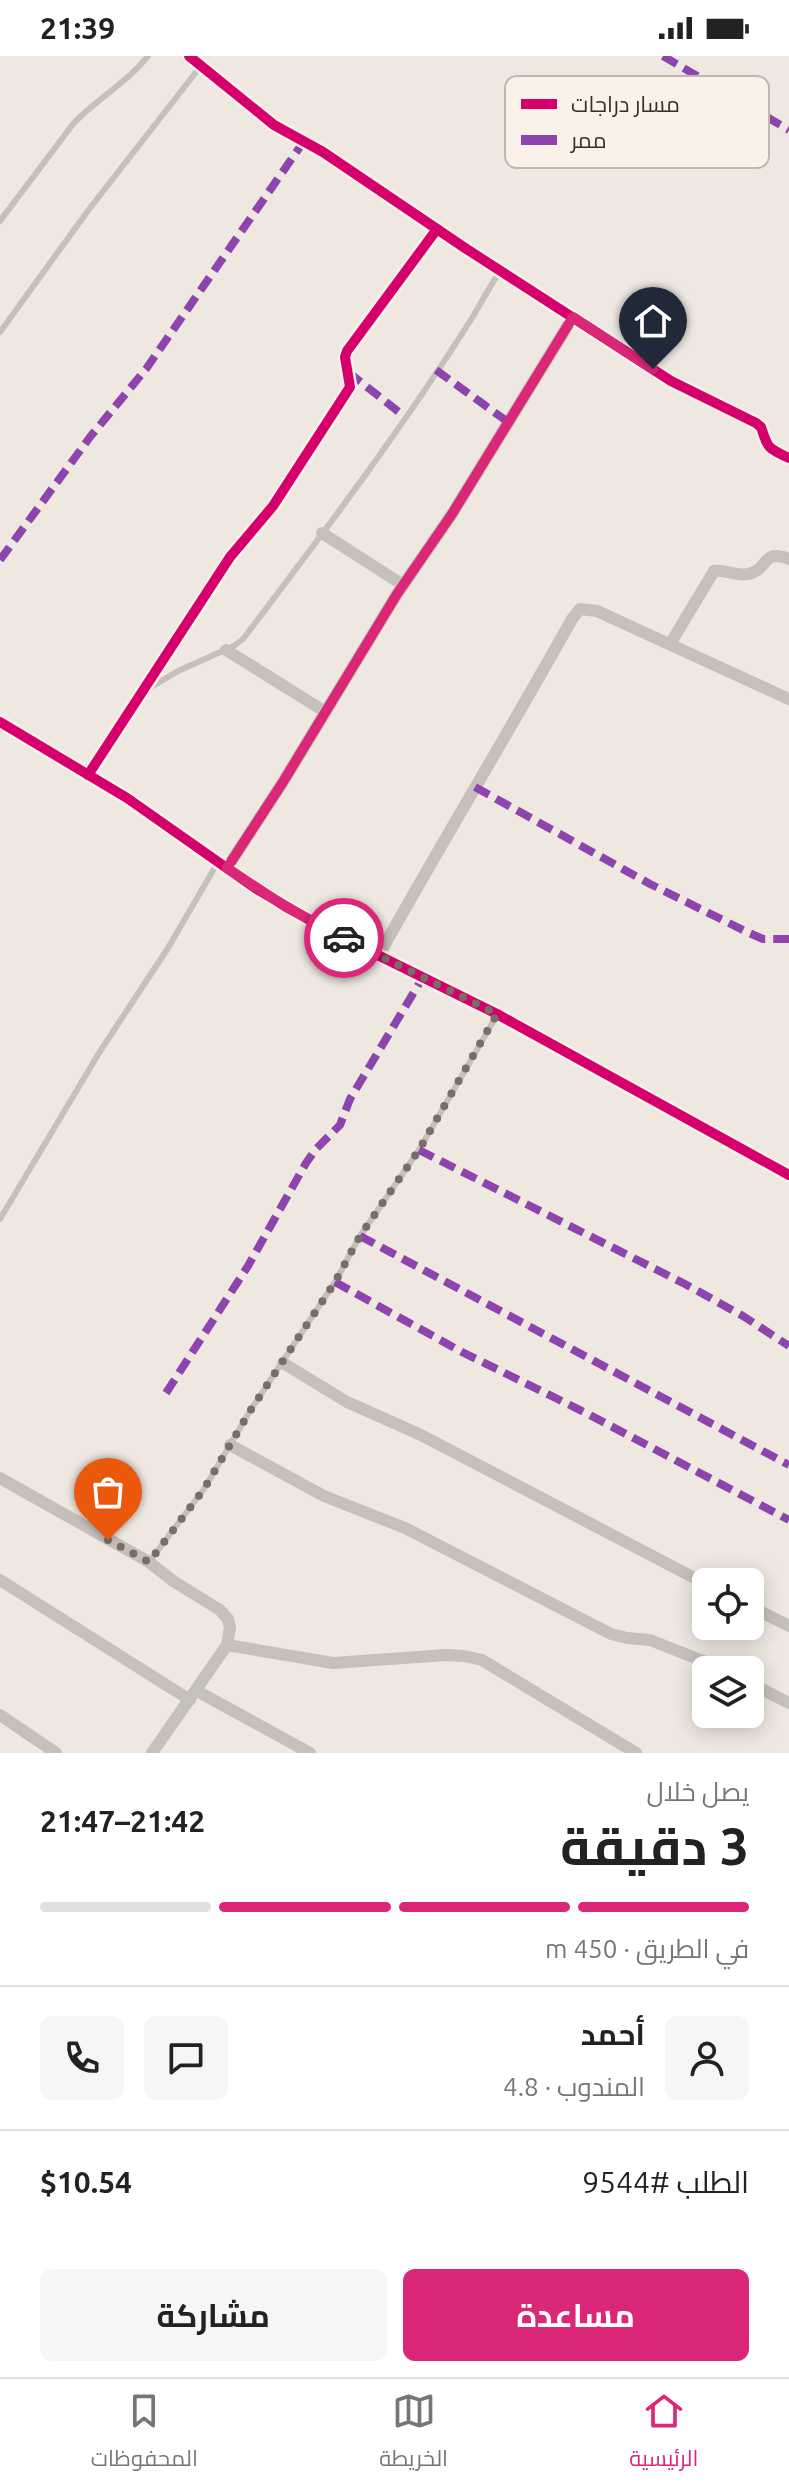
<!DOCTYPE html>
<html lang="ar">
<head>
<meta charset="utf-8">
<style>
  body { margin:0; font-family:Ubuntu,Cairo,sans-serif; background:#f6f6f6; color:#222; direction:rtl; height:100vh; display:flex; flex-direction:column; font-size:30px; white-space:nowrap }
  * { box-sizing:border-box; margin:0 }
  p { font-size:26px; color:#767676 }
  .icon { flex:none; width:44px; height:44px; fill:none; stroke:currentColor; stroke-width:2; stroke-linecap:round; stroke-linejoin:round }
  .map { position:relative; height:1697px; overflow:hidden; direction:ltr }
  .drawer { display:flex; flex-direction:column; background:#fff; flex:1 }
  .drawer>* { flex:none }
  .tools { position:absolute; left:692px; top:1512px; display:grid; gap:16px }
  .tools a { display:grid; place-items:center; width:72px; height:72px; border-radius:12px; background:#fff; box-shadow:0 4px 20px #0003; font-size:40px }
  .pin { position:absolute; display:grid; place-items:center; width:68px; height:68px; color:#fff; margin:-82px -34px; border-radius:50% 50% 50% 0; rotate:-45deg; box-shadow:0 0 8px #0007 }
  .pin .icon { rotate:45deg }
  .courier { position:absolute; display:grid; place-items:center; width:80px; height:80px; margin:-40px; border:6px solid #db2777; border-radius:50%; background:#fff; color:#222; box-shadow:0 2px 10px #0007 }
  .summary em { font-style:normal; font-weight:700 }
  .summary div { display:flex; flex-direction:column-reverse }
  .summary { display:flex; align-items:center; justify-content:space-between; height:136px; padding:0 40px }
  h1 { font-size:52px; font-weight:700; line-height:60px }
  .bar { display:grid; grid-template-columns:repeat(4,1fr); gap:12px 8px; align-content:center; height:96px; padding:0 40px }
  .bar i { height:10px; border-radius:6px; background:#e0e0e0 }
  .bar .on { background:#db2777 }
  .bar p { grid-column:span 4 }
  .line { display:flex; align-items:center; gap:20px; padding:0 40px; border-top:2px solid #e0e0e0 }
  .line div { flex:1 }
  .round { display:grid; place-items:center; flex:none; width:84px; height:84px; border-radius:12px; background:#f6f6f6 }
  .button { display:flex; gap:16px; margin-top:auto; padding:16px 40px }
  .button a { flex:1; height:92px; border-radius:12px; background:#db2777; color:#fff; font-size:32px; font-weight:700; line-height:92px; text-align:center }
  .button a+a { background:#f6f6f6; color:#222 }
  .status { display:flex; justify-content:space-between; align-items:center; height:56px; padding:0 40px; background:#fff; direction:ltr }
  .status svg { height:22px; fill:currentColor }
  .dock { display:flex; justify-content:space-around; align-items:center; height:112px; border-top:2px solid #e0e0e0; background:#fff; font-size:22px; color:#767676 }
  .dock a { display:grid; justify-items:center; gap:4px }
  .dock .on { color:#db2777 }
  .map>svg:first-child { display:block }
  .lines { fill:none; stroke-linecap:round; stroke-linejoin:round }
  .lane { stroke:#c6c0ba; stroke-width:6 }
  .street { stroke:#c6c0ba; stroke-width:12 }
  .quiet { stroke:#8e44ad; stroke-width:8; stroke-dasharray:16 8; stroke-linecap:butt }
  .cycleway-casing { stroke:#faf2e9; stroke-width:15 }
  .cycleway { stroke:#d6006c; stroke-width:10 }
  .done { stroke:#786e69; stroke-width:8; stroke-dasharray:0 14.4 }
  .route { stroke:#db2777; stroke-width:10 }
  .key { fill:#faf2e9; stroke:#c0b7af; stroke-width:2 }
  .key-label { font-size:22px; fill:#382d28 }
</style>
</head>
<body>
<div class="status"><b>21:39</b><svg viewBox="0 0 49 12"><path d="M0 12V9h3v3zM5 12V6h3v6zM10 12V3h3v9zM15 12V0h3v12zM26 1h20v11H26zM47 4h2v5h-2z"/></svg></div>
<div class="map">
<svg width="789" height="1697" viewBox="0 0 789 1697">
  <rect width="100%" height="100%" fill="#eee8e1"/>
  <g class="lines">
    <g class="lane">
      <path d="M0,165L73,68C96,43 127,27 148,0"/>
      <path d="M0,276L90,152L200,11"/>
      <path d="M148,633L178,615L234,590L243,583C322,479 402,373 472,262C481,247 490,230 500,215"/>
      <path d="M0,1163L99,997L168,892L218,806"/>
      <path d="M149,1506L204,1433L250,1355L335,1226L360,1180L419,1094L497,959"/>
    </g>
    <g class="street">
      <path d="M189,0L274,69L323,96L465,192L671,325L756,367L761,371C768,392 767,392 789,402"/>
      <path d="M322,477L403,529"/>
      <path d="M670,588L714,515C726,513 737,521 748,518C769,514 762,492 789,503"/>
      <path d="M226,594L324,655"/>
      <path d="M0,666L127,742L255,832L325,873L497,958L789,1119"/>
      <path d="M88,719L230,501L273,450L350,331L345,301L347,295L437,173"/>
      <path d="M227,812L283,726L397,538L452,458L573,261"/>
      <path d="M379,899C442,786 509,676 572,563L580,553L597,555L789,643"/>
      <path d="M283,1307L347,1346L419,1378L706,1528"/>
      <path d="M230,1389L324,1440L405,1472L611,1578L627,1582L650,1584L726,1614"/>
      <path d="M0,1422L149,1506L173,1525L220,1554L228,1563L230,1571L227,1589L152,1697"/>
      <path d="M0,1524L190,1644"/>
      <path d="M750,1550L789,1570"/>
      <path d="M227,1589L333,1607L446,1599L464,1600L482,1604L636,1697"/>
      <path d="M750,1627L789,1647"/>
      <path d="M197,1635L310,1697"/>
      <path d="M0,1659L56,1697"/>
    </g>
    <g class="quiet">
      <path d="M663,0L789,74"/>
      <path d="M436,314L508,366"/>
      <path d="M348,316L404,360"/>
      <path d="M0,504L90,381L146,313L304,85"/>
      <path d="M475,731L650,828L747,876L763,883H789"/>
      <path d="M419,1094L685,1228L743,1260L789,1290"/>
      <path d="M360,1180L789,1409"/>
      <path d="M335,1226L462,1296L588,1358L789,1464"/>
      <path d="M166,1337L248,1210L306,1107L316,1093L340,1069L350,1043L423,921"/>
    </g>
    <g class="cycleway-casing">
      <g id="cycleway">
        <path d="M189,0L274,69L323,96L465,192L671,325L756,367L761,371C768,392 767,392 789,402"/>
        <path d="M0,666L127,742L255,832L325,873L497,958L789,1119"/>
        <path d="M88,719L230,501L273,450L350,331L345,301L347,295L437,173"/>
      </g>
    </g>
    <use href="#cycleway" class="cycleway"/>
  </g>
  <g class="lines">
    <path class="done" d="M108,1484L149,1506L204,1433L250,1355L335,1226L360,1180L419,1094L497,958L344,882"/>
    <path class="route" d="M344,882L286,851L227,812L283,726L397,538L452,458L573,261L653,313"/>
  </g>
  <rect x="505" y="20" width="264" height="92" rx="12" class="key"/>
  <rect x="521" y="43" width="36" height="10" fill="#d6006c"/>
  <rect x="521" y="79" width="36" height="10" fill="#8e44ad"/>
  <g class="key-label">
    <text x="571" y="56">مسار دراجات</text>
    <text x="571" y="92">ممر</text>
  </g>
</svg>
<div class="tools">
<a><svg class="icon" aria-label="locate" viewBox="0 0 24 24"><circle cx="12" cy="12" r="6"/><path d="M12 2v4M12 18v4M2 12h4M18 12h4"/></svg></a>
<a><svg class="icon" aria-label="layers" viewBox="0 0 24 24"><path d="M12 4l9 5-9 5-9-5zM3 14l9 5 9-5"/></svg></a>
</div>
<div class="pin" style="left:108px;top:1484px;background:#ea580c"><svg class="icon" aria-label="bag" viewBox="0 0 24 24"><path d="M5 8h14l-1 12H6zM9 8a3 3 0 0 1 6 0"/></svg></div>
<div class="pin" style="left:653px;top:313px;background:#1f2937"><svg class="icon" aria-label="home" viewBox="0 0 24 24"><path d="M3 11l9-7 9 7M6 9v11h12V9"/></svg></div>
<div class="courier" style="left:344px;top:882px"><svg class="icon" aria-label="car" viewBox="0 0 24 24"><path d="M5 17H2v-5l4-1 3-4h7l3 4 3 1v5h-3M9 17h6M6 11h13"/><circle cx="7" cy="17" r="2"/><circle cx="17" cy="17" r="2"/></svg></div>
</div>
<section class="drawer">
<div class="summary"><div><h1>3 دقيقة</h1><p>يصل خلال</p></div><em>21:42–21:47</em></div>
<div class="bar"><i class="on"></i><i class="on"></i><i class="on"></i><i></i><p>في الطريق · 450 m</p></div>
<div class="line" style="height:144px"><a class="round"><svg class="icon" aria-label="person" viewBox="0 0 24 24"><circle cx="12" cy="8" r="4"/><path d="M4 21q1-7 8-7t8 7"/></svg></a><div><b>أحمد</b><p>المندوب · 4.8</p></div><a class="round"><svg class="icon" aria-label="chat" viewBox="0 0 24 24"><path d="M4 5h16v11H9l-5 4z"/></svg></a><a class="round"><svg class="icon" aria-label="phone" viewBox="0 0 24 24"><path d="M5 4h4l2 5-3 2q2 4 5 5l2-3 5 2v4C11 20 4 13 5 4z"/></svg></a></div>
<div class="line" style="height:104px"><div>الطلب #9544</div><b>$10.54</b></div>
<div class="button"><a>مساعدة</a><a>مشاركة</a></div>
</section>
<nav class="dock">
<a class="on"><svg class="icon" aria-label="home" viewBox="0 0 24 24"><path d="M3 11l9-7 9 7M6 9v11h12V9"/></svg>الرئيسية</a>
<a><svg class="icon" aria-label="map" viewBox="0 0 24 24"><path d="M3 6l6-2 6 2 6-2v14l-6 2-6-2-6 2zM9 4v14M15 6v14"/></svg>الخريطة</a>
<a><svg class="icon" aria-label="saved" viewBox="0 0 24 24"><path d="M7 4h10v16l-5-4-5 4z"/></svg>المحفوظات</a>
</nav>
</body>
</html>
